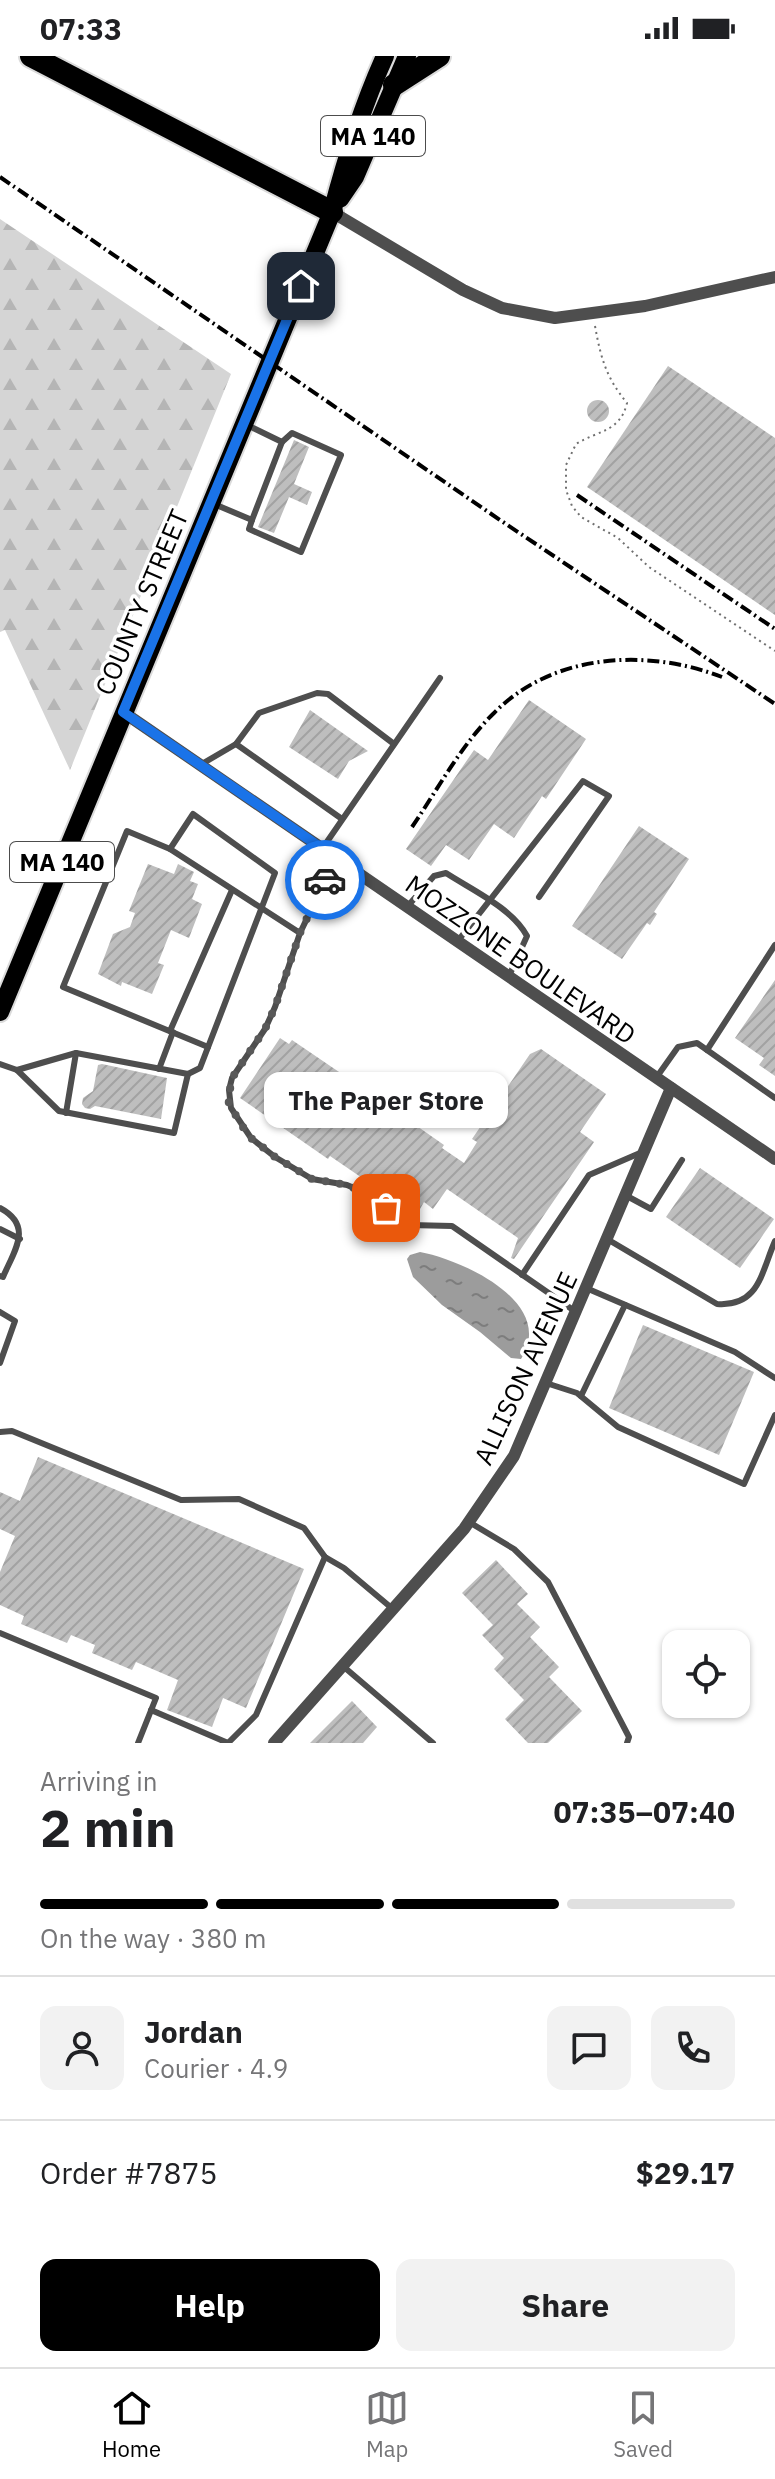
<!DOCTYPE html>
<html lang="en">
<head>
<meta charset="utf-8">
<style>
  body { margin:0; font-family:"IBM Plex Sans",sans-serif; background:#f2f2f2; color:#202124; height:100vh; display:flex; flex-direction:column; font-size:30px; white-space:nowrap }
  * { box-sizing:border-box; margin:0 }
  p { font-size:26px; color:#757577 }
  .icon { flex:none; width:44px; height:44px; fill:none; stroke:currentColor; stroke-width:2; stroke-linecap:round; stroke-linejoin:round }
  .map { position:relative; height:1687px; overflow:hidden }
  .panel { display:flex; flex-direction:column; background:#fff; flex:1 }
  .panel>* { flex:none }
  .buttons { position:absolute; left:662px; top:1574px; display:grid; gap:16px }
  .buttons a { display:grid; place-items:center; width:88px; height:88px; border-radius:16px; background:#fff; box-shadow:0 2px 6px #0004; font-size:40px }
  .pin { position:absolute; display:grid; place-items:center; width:68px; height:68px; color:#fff; margin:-34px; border-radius:16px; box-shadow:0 4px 12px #0006 }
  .courier { position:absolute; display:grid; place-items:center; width:80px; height:80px; margin:-40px; border:6px solid #1a73e8; border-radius:50%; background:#fff; color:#222; box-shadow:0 2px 10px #0007 }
  .bubble { position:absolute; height:56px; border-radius:16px; background:#fff; box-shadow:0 2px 6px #0004; font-size:26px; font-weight:800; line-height:56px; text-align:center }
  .overview em { font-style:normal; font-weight:800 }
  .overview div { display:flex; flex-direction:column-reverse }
  .overview { display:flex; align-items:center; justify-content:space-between; height:136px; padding:0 40px }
  h1 { font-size:52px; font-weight:800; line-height:60px }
  .bar { display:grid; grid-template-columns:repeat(4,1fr); gap:12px 8px; align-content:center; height:96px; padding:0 40px }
  .bar i { height:10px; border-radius:6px; background:#e0e0e0 }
  .bar .active { background:#000 }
  .bar p { grid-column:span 4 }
  .line { display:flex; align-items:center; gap:20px; padding:0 40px; border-top:2px solid #e0e0e0 }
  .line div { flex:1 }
  .round { display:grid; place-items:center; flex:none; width:84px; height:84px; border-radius:16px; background:#f2f2f2 }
  .action { display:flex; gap:16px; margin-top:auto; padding:16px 40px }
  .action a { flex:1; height:92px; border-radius:16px; background:#000; color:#fff; font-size:32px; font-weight:800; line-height:92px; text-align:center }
  .action a+a { background:#f2f2f2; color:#202124 }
  .status { display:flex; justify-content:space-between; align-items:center; height:56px; padding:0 40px; background:#fff; direction:ltr }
  .status svg { height:22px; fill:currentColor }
  .tabs { display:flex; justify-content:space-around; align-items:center; height:112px; border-top:2px solid #e0e0e0; background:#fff; font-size:22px; color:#757577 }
  .tabs a { display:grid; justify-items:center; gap:4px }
  .tabs .active { color:#000 }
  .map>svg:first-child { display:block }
  .forest { fill:url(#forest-firs) }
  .water { fill:url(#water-ripples) }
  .building { fill:url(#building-hatch) }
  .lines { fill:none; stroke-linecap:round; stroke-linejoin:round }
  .primary-casing { stroke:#dbdbdb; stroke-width:22 }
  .highway-casing { stroke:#dbdbdb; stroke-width:26 }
  .path { stroke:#707070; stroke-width:2; stroke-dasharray:2 4; stroke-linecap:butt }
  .lane { stroke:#4e4e4e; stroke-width:6 }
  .street { stroke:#4e4e4e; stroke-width:12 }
  .primary { stroke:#000; stroke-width:18 }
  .highway { stroke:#000; stroke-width:22 }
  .rail { stroke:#000; stroke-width:4; stroke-dasharray:12 4 2 4; stroke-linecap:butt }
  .done { stroke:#595959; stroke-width:8; stroke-dasharray:0 14.4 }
  .route { stroke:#1a73e8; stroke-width:10 }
  .labels { text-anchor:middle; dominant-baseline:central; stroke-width:7; stroke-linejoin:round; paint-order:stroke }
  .shield { fill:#fff; stroke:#4c4c4c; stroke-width:2 }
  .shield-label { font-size:24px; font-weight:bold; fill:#000 }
  .street-label { font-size:26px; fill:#000; stroke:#fff }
</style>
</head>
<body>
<div class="status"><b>07:33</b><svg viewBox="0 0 49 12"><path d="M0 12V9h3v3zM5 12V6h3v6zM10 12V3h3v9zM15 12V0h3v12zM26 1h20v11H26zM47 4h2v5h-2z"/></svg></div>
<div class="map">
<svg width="775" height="1687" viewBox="0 0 775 1687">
  <defs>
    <pattern id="forest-firs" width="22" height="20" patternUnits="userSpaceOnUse" patternTransform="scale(2)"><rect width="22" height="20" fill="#d5d5d5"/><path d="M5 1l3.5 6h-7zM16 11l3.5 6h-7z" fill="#b5b5b5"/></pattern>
    <pattern id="water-ripples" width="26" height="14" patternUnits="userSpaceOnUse" patternTransform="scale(2)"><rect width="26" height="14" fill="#9c9c9c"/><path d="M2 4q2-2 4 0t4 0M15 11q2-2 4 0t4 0" fill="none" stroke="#7d7d7d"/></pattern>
    <pattern id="building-hatch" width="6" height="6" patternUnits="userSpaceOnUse" patternTransform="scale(2)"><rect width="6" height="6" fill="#bebebe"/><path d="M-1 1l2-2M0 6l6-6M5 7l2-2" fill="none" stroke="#a2a2a2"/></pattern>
  </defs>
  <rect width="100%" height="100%" fill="#fff"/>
  <path class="forest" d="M0,163L231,318L70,714L5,574L0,576Z"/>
  <path class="water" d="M420,1196C463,1204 557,1247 521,1303L511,1302L480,1276L442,1249L413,1221L407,1203L410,1199Z"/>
  <g class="building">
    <path d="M668,310L775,382V559L587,431Z"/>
    <circle cx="598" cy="355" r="11"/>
    <path d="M294,384L309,391L294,428L312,436L307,449L289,441L274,477L258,471Z"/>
    <path d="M529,644L586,683L546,743L542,740L514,782L494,768L469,804L446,789L431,810L406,793L474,694L488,704Z"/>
    <path d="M310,654L368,695L349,705L338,723L289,691Z"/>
    <path d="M639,770L689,803L654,856L657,858L650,869L647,867L622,903L572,870Z"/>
    <path d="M148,808L174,818L178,808L194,816L190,825L198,828L192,843L202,848L189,882L171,874L158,907L164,909L152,938L122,926L121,930L98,918L113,878L130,871L135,857L129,855Z"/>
    <path d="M775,924V1020L759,1009L764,1002L735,982Z"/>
    <path d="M280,982L289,988L292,984L342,1018L339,1022L391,1058L394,1054L444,1089L442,1092L464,1107L477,1086L472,1083L530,998L541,993L606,1038L580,1076L594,1086L514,1203L511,1202L518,1182L447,1133L433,1153L424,1146L420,1153L391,1133L387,1139L330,1100L328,1103L240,1042Z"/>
    <path d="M102,1008L167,1022L161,1063L95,1050L90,1053L85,1052L82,1048L83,1042L93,1035L98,1009Z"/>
    <path d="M700,1112L774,1163L740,1212L666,1161Z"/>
    <path d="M643,1269L754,1316L719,1399L609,1352Z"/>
    <path d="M38,1401L304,1513L246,1652L223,1642L212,1671L167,1654L178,1624L136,1606L132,1614L92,1597L95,1589L71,1579L67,1587L21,1568L24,1560L0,1549V1516L15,1480L0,1473V1436L20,1445Z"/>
    <path d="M496,1504L528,1538L517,1548L540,1571L530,1581L559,1611L549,1621L582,1655L548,1687H528L505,1663L524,1644L494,1613L504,1602L482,1579L493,1569L462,1537Z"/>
    <path d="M352,1645L377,1671L363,1687H310Z"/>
  </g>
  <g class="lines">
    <g class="primary-casing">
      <g id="primary">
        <path d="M340,143L355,121L407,0"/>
        <path d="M0,956L332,156C346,102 362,51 385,0"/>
      </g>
    </g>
    <g class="highway-casing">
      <g id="highway">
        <path d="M31,0L332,156"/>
        <path d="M394,29L439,0"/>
      </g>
    </g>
    <path class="path" d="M595,270C601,303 606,321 627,347C620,376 599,374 576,388L566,409V434L572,450L581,461L618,482L649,511L775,595"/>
    <g class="lane">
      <path d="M214,448L252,464L282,386L245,368"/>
      <path d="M252,464L249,473L301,496L341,399L292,377L282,386"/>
      <path d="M236,688L259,657L317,637L328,638L394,688"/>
      <path d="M200,709L236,688L342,763"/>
      <path d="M322,793L440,622"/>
      <path d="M336,802L300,877L275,951L265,973L232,1022L229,1034L231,1052L251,1082L275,1101L312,1123L347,1129L361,1135L410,1169L452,1170L576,1256"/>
      <path d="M407,851L434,820L446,817C472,834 512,852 527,880L509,920"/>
      <path d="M457,886L583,725L609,740L539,841"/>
      <path d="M775,889L707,994L775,1042"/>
      <path d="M170,975L232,834"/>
      <path d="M208,991L63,931L127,775L170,793L300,877"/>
      <path d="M0,1008L17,1014L59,1055L174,1077L188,1018"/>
      <path d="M159,1013L173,976"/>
      <path d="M17,1014L76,997L188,1018L200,1012L275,817L193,758L170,793"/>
      <path d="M656,1022L678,991L697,987L707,994"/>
      <path d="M66,1057L76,997"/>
      <path d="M625,1139L651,1153L682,1104"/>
      <path d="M0,1152C34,1170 14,1195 3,1221L0,1220"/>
      <path d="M0,1173L20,1183"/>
      <path d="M607,1183L717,1248C759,1251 761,1217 775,1185"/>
      <path d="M522,1219L589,1119L640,1097"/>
      <path d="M586,1232L735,1296L775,1322"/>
      <path d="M0,1256L15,1265L0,1307"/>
      <path d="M546,1327L577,1337L618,1371L744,1428L775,1359"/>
      <path d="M581,1340L625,1249"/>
      <path d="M0,1376L12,1375L181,1444L239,1443L304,1472L325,1501L344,1512L394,1554"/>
      <path d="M469,1466L514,1493L548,1526L629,1681L627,1687"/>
      <path d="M0,1577L156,1642L138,1687"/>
      <path d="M344,1611L433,1687"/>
      <path d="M151,1654L228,1687"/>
      <path d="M228,1687L256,1659L325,1501"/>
    </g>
    <g class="street">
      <path d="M332,156L463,234L502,252L555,262L645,250L775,221"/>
      <path d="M123,656L775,1103"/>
      <path d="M274,1687L464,1473L514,1400L671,1032"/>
    </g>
    <use href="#primary" class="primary"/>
    <use href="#highway" class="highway"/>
    <g class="rail">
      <path d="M0,121L500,464L775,648"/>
      <path d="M577,439L775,573"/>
      <path d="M412,771C438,733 461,689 494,657C553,597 647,592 722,621"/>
    </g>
  </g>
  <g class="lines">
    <path class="done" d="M325,824L300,877L275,951L265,973L232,1022L228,1045L240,1067L251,1082L275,1101L312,1123L347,1129L361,1135L386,1152"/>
    <path class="route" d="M301,230L123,656L336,802L325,824"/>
  </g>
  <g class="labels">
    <g class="shield">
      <rect x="321" y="60" width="104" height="40" rx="6"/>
      <rect x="10" y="786" width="104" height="40" rx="6"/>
    </g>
    <g class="shield-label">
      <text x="373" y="80">MA 140</text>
      <text x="62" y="806">MA 140</text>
    </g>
    <g class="street-label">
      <text transform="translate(141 546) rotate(-67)">COUNTY STREET</text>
      <text transform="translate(521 903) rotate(35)">MOZZONE BOULEVARD</text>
      <text transform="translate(525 1312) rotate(-65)">ALLISON AVENUE</text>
    </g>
  </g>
</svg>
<div class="buttons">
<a><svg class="icon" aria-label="locate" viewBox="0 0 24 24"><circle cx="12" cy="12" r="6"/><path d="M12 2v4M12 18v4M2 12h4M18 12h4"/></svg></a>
</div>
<div class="pin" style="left:386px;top:1152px;background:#ea580c"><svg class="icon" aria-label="bag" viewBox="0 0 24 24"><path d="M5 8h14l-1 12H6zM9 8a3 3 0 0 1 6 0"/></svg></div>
<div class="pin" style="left:301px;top:230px;background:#1f2937"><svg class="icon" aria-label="home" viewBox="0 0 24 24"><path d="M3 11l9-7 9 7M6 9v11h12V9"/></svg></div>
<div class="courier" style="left:325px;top:824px"><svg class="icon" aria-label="car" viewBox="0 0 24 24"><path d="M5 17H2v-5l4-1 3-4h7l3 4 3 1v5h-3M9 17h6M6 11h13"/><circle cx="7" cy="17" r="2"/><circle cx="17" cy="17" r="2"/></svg></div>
<div class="bubble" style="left:264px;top:1016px;width:244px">The Paper Store</div>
</div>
<section class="panel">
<div class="overview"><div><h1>2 min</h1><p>Arriving in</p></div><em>07:35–07:40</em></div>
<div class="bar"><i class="active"></i><i class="active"></i><i class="active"></i><i></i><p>On the way · 380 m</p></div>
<div class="line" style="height:144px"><a class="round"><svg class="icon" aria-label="person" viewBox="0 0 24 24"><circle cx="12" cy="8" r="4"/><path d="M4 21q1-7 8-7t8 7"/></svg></a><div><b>Jordan</b><p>Courier · 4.9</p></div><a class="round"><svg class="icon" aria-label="chat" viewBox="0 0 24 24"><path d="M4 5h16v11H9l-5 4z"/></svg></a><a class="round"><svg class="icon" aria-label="phone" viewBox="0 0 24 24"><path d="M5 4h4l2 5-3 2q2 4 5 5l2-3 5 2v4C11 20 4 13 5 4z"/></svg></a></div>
<div class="line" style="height:104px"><div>Order #7875</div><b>$29.17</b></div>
<div class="action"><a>Help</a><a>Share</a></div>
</section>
<nav class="tabs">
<a class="active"><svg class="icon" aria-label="home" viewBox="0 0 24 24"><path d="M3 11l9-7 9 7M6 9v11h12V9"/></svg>Home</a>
<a><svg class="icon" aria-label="map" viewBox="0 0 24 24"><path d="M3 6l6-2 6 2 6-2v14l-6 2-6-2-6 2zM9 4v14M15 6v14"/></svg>Map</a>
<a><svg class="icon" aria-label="saved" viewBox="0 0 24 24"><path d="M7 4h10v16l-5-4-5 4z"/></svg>Saved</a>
</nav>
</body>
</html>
